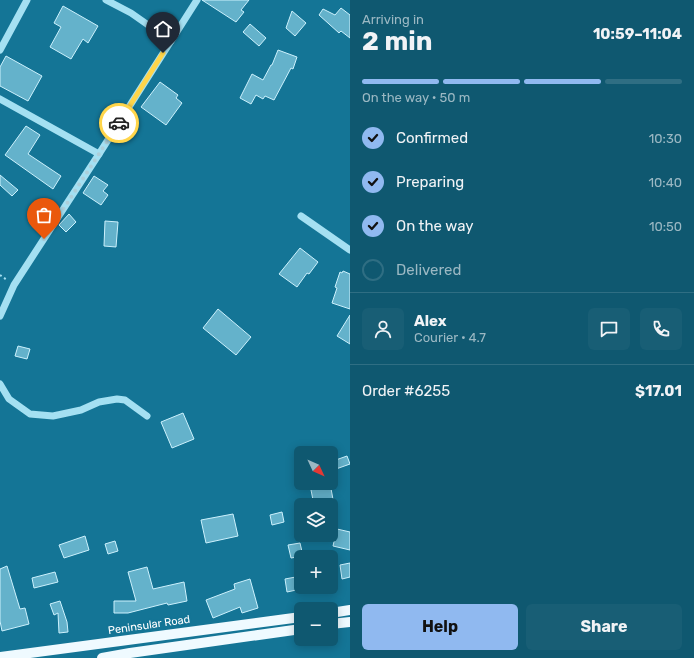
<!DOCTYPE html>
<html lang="en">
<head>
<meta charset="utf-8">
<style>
  body { margin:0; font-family:Rubik,sans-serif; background:#185e75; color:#f1f3f6; height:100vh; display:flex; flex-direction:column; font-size:15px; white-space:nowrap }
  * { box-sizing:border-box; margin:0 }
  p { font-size:13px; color:#9bb8c3 }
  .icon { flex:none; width:22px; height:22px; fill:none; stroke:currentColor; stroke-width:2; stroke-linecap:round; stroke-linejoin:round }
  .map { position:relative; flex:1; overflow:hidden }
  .drawer { display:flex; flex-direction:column; background:#0f5870; width:344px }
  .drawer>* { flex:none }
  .needle { width:26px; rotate:134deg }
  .fabs { position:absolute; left:294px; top:446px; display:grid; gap:8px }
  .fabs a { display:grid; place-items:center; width:44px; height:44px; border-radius:6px; background:#0f5870; box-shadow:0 2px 10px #0003; font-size:20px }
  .pin { position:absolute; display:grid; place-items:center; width:34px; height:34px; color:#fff; margin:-41px -17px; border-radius:50% 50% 50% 0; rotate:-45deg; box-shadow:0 0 4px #0007 }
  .pin .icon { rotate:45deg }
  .courier { position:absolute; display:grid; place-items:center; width:40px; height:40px; margin:-20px; border:3px solid #ffd54a; border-radius:50%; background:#fff; color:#222; box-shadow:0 1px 5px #0007 }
  .headline em { font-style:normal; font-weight:700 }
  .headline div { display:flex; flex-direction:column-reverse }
  .headline { display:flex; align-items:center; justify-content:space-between; height:68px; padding:0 12px }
  h1 { font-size:26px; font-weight:700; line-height:30px }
  .bar { display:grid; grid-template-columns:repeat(4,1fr); gap:6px 4px; align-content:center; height:48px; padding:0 12px }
  .bar i { height:5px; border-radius:3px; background:#2f6e83 }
  .bar .current { background:#90b9f0 }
  .bar p { grid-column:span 4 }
  .line { display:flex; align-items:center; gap:10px; padding:0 12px; border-top:1px solid #2f6e83 }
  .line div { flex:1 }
  .round { display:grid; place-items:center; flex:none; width:42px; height:42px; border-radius:6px; background:#185e75 }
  ol { padding:0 12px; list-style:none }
  li { display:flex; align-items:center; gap:12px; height:44px }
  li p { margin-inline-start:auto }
  li .icon { padding:4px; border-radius:50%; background:#90b9f0; color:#111; stroke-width:4 }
  li:last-child { color:#9bb8c3 }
  li i { width:22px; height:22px; border:2px solid #2f6e83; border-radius:50% }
  .action { display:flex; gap:8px; margin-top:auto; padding:8px 12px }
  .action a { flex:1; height:46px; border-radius:6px; background:#90b9f0; color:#111; font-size:16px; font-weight:700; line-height:46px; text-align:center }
  .action a+a { background:#185e75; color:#f1f3f6 }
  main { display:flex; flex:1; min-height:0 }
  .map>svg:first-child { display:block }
  .building { fill:#64b2cb; stroke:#ccf1fd }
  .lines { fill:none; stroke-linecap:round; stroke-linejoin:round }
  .path { stroke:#a4e0f2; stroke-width:2; stroke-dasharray:2 3; stroke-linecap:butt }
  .minor { stroke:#a4e0f2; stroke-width:7 }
  .major { stroke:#effaff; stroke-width:10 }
  .done { stroke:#adcfda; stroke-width:4; stroke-dasharray:0 7.2 }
  .route { stroke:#ffd54a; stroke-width:5 }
  .labels { text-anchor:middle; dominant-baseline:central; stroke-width:4; stroke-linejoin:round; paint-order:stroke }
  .street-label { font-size:11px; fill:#fff; stroke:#147596 }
</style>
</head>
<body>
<main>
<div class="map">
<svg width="350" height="658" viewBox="0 0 350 658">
  <rect width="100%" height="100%" fill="#147596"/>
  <g class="building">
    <path d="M202,0H249L241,10L244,12L236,22Z"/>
    <path d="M63,6L98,26L88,43L83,39L71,59L50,47L61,27L54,23Z"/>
    <path d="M341,8L350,15V38L341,31L339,33L319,15L323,9L335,15Z"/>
    <path d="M292,11L306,23L295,36L286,28Z"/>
    <path d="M250,24L266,38L259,46L243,32Z"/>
    <path d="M278,50L297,57L293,69L291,68L274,100L265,96L263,99L256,95L251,104L240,98L252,74L263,80L271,65H272Z"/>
    <path d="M6,56L42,76L28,101L0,86V67Z"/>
    <path d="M160,82L178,95L176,98L182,103L166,125L141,107Z"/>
    <path d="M26,126L40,135L28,154L61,176L53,189L5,155Z"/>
    <path d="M0,175L18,190L12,196L0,185Z"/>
    <path d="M94,176L108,185L103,191L108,195L101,205L83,193Z"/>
    <path d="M69,214L76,222L66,232L59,225Z"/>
    <path d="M105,221L118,222L116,247L104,246Z"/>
    <path d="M300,248L318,262L309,274L307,273L297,287L279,274Z"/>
    <path d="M343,271L350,274V309L332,303L337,288L335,287L340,272L342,273Z"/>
    <path d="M218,309L251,337L236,355L203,328Z"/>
    <path d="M350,315V344L337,336Z"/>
    <path d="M18,346L30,349L27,359L15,356Z"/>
    <path d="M183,413L194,439L172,448L161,422Z"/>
    <path d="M347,456L350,464L336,469L333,461Z"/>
    <path d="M322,483H330L334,505H314L310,485Z"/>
    <path d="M282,512L284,522L272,525L270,515Z"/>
    <path d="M233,514L238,536L206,543L201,520Z"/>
    <path d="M337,529L350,532V550L333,546Z"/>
    <path d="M85,536L89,550L64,558L59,545Z"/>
    <path d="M115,541L118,551L108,554L105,544Z"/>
    <path d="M300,543L303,556L291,558L288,545Z"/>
    <path d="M350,563V577L342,579L340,565Z"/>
    <path d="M7,566L20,609L25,608L29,624L2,631L0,621V569Z"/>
    <path d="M147,567L153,589L184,582L187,601L168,605L167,603L128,613H114V601H136L128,572Z"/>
    <path d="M55,572L58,582L34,588L32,578Z"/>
    <path d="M301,576V589L287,592L285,579Z"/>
    <path d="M250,579L258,608L242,613L240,607L213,618L206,600L235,589L234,584Z"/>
    <path d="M60,601L67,622L68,632L59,633L58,613L54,615L50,604Z"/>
  </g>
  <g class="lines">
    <path class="path" d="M0,275L7,280"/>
    <g class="minor">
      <path d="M106,0L131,13L171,41"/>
      <path d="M0,50L27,0"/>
      <path d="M0,99L99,154"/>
      <path d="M301,216L350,250"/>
      <path d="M0,316L14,285L99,154L197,0"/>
      <path d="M0,384L9,399L30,414L53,416L81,410L99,402L117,399L125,400L147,416"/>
    </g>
    <g class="major">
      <path d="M331,613L350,610"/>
      <path d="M331,624L350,622"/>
      <path d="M0,657L301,617"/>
      <path d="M102,658L130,653L301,629"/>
    </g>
  </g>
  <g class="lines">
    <path class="done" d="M44,239L119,123"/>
    <path class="route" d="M119,123L163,53"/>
  </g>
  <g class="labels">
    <g class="street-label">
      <text transform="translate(149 625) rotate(-8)">Peninsular Road</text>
    </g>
  </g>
</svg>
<div class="fabs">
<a><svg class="needle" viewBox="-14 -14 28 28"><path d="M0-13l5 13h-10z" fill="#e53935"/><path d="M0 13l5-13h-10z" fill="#9bb8c3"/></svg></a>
<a><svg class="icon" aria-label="layers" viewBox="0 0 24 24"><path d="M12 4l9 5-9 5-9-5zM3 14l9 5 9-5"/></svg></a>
<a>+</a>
<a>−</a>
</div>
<div class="pin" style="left:44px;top:239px;background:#ea580c"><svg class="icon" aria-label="bag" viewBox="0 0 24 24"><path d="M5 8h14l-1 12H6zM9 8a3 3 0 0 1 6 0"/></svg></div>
<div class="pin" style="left:163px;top:53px;background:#1f2937"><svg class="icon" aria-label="home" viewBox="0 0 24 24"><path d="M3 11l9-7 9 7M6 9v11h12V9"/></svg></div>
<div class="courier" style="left:119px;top:123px"><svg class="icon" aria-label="car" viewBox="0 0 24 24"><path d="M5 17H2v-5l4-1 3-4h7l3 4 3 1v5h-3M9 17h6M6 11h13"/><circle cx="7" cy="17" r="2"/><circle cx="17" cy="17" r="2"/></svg></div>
</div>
<section class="drawer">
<div class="headline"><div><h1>2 min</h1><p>Arriving in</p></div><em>10:59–11:04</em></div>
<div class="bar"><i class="current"></i><i class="current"></i><i class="current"></i><i></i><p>On the way · 50 m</p></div>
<ol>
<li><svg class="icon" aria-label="check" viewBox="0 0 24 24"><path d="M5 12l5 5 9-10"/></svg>Confirmed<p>10:30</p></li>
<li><svg class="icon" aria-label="check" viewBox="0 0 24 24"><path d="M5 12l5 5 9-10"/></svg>Preparing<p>10:40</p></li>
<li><svg class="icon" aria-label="check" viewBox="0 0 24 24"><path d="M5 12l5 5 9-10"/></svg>On the way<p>10:50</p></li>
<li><i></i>Delivered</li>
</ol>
<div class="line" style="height:72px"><a class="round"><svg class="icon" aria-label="person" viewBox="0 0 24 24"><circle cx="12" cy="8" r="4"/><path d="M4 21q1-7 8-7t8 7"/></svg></a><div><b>Alex</b><p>Courier · 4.7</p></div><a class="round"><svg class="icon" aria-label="chat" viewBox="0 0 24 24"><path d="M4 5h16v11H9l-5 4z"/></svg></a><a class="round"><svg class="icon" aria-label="phone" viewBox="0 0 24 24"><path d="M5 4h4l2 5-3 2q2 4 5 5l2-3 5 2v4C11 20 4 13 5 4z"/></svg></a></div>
<div class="line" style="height:52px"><div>Order #6255</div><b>$17.01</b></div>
<div class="action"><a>Help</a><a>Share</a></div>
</section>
</main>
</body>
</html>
